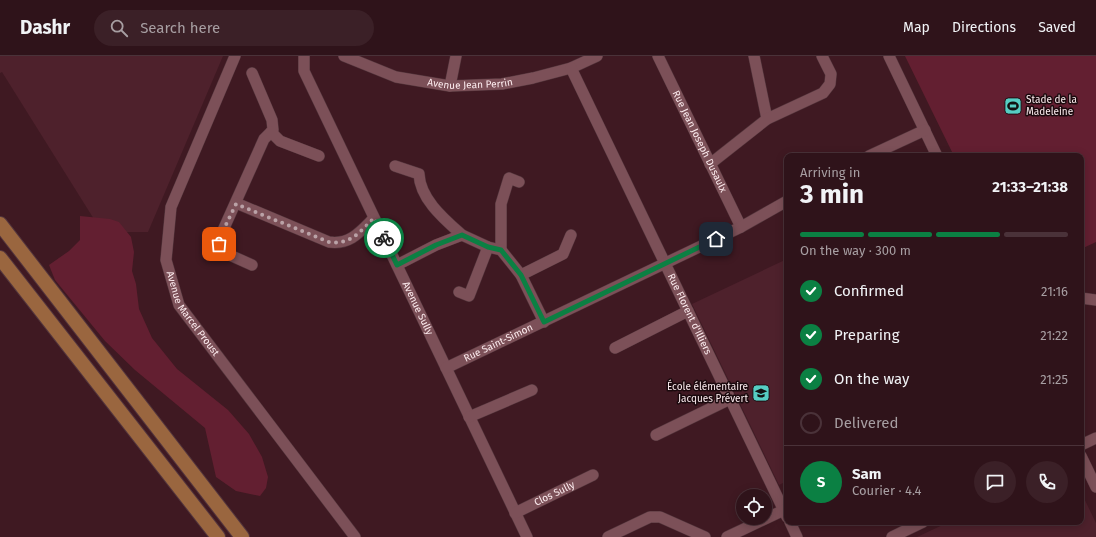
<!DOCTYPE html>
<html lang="en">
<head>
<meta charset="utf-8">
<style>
  body { margin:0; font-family:"Fira Sans",sans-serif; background:#3b2027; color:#f1f3f6; height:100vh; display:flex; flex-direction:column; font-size:15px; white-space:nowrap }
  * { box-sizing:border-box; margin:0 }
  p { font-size:13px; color:#a79ea2 }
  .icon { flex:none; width:22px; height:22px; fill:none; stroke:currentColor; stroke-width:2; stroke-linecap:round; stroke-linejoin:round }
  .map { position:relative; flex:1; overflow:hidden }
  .drawer { position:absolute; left:784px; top:97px; width:300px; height:372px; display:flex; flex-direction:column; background:#2f131a; border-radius:8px; box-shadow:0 2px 10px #0003,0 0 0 1px #4a3239 }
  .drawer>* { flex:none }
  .tools { position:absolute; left:736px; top:433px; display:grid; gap:8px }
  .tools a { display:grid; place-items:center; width:36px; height:36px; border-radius:50%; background:#2f131a; box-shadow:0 2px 10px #0003,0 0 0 1px #4a3239; font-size:20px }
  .pin { position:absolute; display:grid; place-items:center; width:34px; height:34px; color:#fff; margin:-17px; border-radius:8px; box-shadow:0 2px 6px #0006 }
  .courier { position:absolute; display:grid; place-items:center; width:40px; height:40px; margin:-20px; border:3px solid #0b8043; border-radius:50%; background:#fff; color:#222; box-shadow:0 1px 5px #0007 }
  .head em { font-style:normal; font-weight:700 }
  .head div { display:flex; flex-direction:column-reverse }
  .head { display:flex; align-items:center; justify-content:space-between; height:68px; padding:0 16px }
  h1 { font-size:26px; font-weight:700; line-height:30px }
  .bar { display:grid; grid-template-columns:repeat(4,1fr); gap:6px 4px; align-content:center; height:48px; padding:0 16px }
  .bar i { height:5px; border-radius:3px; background:#4a3239 }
  .bar .on { background:#0b8043 }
  .bar p { grid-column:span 4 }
  .line { display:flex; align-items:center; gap:10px; padding:0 16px; border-top:1px solid #4a3239 }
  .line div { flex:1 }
  .round { display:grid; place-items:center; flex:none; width:42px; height:42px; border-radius:21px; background:#3b2027 }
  ol { padding:0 16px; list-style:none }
  li { display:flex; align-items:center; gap:12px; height:44px }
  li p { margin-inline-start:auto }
  li .icon { padding:4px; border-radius:50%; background:#0b8043; color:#fff; stroke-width:4 }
  li:last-child { color:#a79ea2 }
  li i { width:22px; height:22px; border:2px solid #4a3239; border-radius:50% }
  header { display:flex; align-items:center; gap:24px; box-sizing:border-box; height:56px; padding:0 20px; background:#2f131a; border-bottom:1px solid #4a3239 }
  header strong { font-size:19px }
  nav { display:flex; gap:22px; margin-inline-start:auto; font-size:14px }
  .search { width:280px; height:36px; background:#3b2027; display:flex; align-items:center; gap:10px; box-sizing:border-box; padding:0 14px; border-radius:22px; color:#a79ea2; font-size:15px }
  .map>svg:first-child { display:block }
  .built { fill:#4e212c }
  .green { fill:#631f31 }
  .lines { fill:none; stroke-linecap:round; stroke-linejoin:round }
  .minor-casing { stroke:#54363d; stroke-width:12 }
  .major-casing { stroke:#54363d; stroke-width:16 }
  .minor { stroke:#7c5058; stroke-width:11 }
  .major { stroke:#9a663f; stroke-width:14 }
  .done { stroke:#baa2a7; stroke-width:4; stroke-dasharray:0 7.2 }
  .route { stroke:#0b8043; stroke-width:5 }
  .labels { text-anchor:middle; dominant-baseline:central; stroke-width:3; stroke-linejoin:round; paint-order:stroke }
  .street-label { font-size:10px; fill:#fdecef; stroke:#1b0a0e }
  .poi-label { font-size:10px; fill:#fdecef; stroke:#1b0a0e; text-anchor:start }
</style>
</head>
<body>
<header>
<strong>Dashr</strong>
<div class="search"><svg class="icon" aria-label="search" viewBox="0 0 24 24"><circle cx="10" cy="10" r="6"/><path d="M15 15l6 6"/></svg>Search here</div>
<nav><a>Map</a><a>Directions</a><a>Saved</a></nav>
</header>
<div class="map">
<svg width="1096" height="481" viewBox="0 0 1096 481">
  <rect width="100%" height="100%" fill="#3f1922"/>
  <g class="built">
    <path d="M0,0H223L148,176H102L2,16L0,17Z"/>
    <path d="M787,203V425L779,429L692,248Z"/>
    <path d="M1081,436L1096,467V481H917L949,466H1081Z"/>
  </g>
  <g class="green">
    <path d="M905,0H1096V186L1081,193V100H954Z"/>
    <path d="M80,160L110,163L119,166L131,181L134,196L132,215L136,228L139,253L152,282L177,313L228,354L249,378L262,401L268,421L266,432L260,440L236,435L216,421L205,372L135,314L105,285L55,224L49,209L69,195L80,184Z"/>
  </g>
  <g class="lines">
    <g class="minor-casing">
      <g id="minor">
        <path id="s1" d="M235,0L171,151L166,204L179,249L355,481"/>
        <path id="s2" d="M304,0V15L527,481"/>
        <path id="s3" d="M344,0L396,21L450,30L502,28L533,22L571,12L597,0"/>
        <path id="s4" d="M658,0L741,171"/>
        <path d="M754,0L767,63"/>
        <path d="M889,0L937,100"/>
        <path id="s5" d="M571,12L787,461"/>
        <path d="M252,17L272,64L273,74L264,83L220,181C219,187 219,191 223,196L252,209"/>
        <path d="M450,30L456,0"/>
        <path d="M271,76L280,85L319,100"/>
        <path d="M869,100L925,74"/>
        <path d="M710,108L767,63L823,37L830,28L831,18L822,0"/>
        <path d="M395,110L419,118C420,143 444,163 462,179"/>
        <path d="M236,147L329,186C350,189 360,176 374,162"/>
        <path d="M501,194V148L509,122L519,126"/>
        <path d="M397,209L436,189L462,179L488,191L501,194L521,219L544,266"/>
        <path d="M521,219L563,198L571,179"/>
        <path d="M459,236L469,240L488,191"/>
        <path d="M1081,242L1096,244"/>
        <path d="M615,292L688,255"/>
        <path id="s6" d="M446,312L741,171L787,145"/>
        <path d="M469,361L532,334"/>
        <path d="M656,379L730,343"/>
        <path d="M1081,389L1096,382"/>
        <path d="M1081,400L1096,431"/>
        <path id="s7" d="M515,457L593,419"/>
        <path d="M790,466L797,481"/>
        <path d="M608,481L650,461H660L705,481"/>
        <path d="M727,481L784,454"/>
        <path d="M892,481L923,466"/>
      </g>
    </g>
    <g class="major-casing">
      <g id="major">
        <path d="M0,168L242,481"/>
        <path d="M0,202L218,481"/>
      </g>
    </g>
    <use href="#minor" class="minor"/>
    <use href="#major" class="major"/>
  </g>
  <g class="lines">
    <path class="done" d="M219,188L220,181L236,148L329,186C350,189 360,176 374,162L384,182"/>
    <path class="route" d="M384,182L397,209L436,189L462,179L488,191L501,194L521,219L544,266L716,183"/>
  </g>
  <defs>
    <g id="stadium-square" transform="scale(0.9)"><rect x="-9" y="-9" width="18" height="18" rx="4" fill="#56cec3" stroke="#1b0a0e"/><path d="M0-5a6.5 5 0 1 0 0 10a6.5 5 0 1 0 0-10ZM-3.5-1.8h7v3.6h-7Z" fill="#111"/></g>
    <g id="school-square" transform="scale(0.9)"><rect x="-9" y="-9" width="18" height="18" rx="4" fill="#56cec3" stroke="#1b0a0e"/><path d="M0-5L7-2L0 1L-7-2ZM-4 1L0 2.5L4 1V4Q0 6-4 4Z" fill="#111"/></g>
  </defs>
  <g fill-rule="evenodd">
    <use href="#stadium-square" x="1013" y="50"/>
    <use href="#school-square" x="761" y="337"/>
  </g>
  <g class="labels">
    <g class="street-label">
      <text stroke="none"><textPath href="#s3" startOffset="131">Avenue Jean Perrin</textPath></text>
      <text stroke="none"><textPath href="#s4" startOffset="95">Rue Jean Joseph Dusaulx</textPath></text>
      <text stroke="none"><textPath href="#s2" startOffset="278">Avenue Sully</textPath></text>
      <text stroke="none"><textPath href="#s1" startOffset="278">Avenue Marcel Proust</textPath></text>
      <text stroke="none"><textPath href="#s5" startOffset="273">Rue Florent d'Illiers</textPath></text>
      <text stroke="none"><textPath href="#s6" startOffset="58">Rue Saint-Simon</textPath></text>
      <text stroke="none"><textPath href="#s7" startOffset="44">Clos Sully</textPath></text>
    </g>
    <g class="poi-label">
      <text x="1026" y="44">Stade de la<tspan x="1026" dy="12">Madeleine</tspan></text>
      <text x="748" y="331" text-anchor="end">École élémentaire<tspan x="748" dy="12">Jacques Prévert</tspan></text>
    </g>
  </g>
</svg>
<div class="tools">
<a><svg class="icon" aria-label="locate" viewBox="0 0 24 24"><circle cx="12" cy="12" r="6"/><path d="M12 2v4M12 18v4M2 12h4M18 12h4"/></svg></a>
</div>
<div class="pin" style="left:219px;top:188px;background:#ea580c"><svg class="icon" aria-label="bag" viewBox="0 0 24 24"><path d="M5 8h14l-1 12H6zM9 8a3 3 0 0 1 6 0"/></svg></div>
<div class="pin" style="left:716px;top:183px;background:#1f2937"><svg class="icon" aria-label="home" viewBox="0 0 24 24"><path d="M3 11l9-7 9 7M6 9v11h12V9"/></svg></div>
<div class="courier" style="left:384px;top:182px"><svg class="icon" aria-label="bike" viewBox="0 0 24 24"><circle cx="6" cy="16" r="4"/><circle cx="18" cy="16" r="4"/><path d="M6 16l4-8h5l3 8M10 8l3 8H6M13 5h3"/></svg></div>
<section class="drawer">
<div class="head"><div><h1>3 min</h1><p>Arriving in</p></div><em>21:33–21:38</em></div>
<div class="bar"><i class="on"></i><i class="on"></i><i class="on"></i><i></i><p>On the way · 300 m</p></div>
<ol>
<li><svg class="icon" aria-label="check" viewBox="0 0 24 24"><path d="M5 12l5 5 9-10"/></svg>Confirmed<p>21:16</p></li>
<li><svg class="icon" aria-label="check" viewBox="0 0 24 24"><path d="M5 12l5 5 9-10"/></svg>Preparing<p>21:22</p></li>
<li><svg class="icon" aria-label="check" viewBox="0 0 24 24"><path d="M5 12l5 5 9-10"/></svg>On the way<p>21:25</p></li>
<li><i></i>Delivered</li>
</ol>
<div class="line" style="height:72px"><b class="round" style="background:#0b8043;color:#fff">S</b><div><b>Sam</b><p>Courier · 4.4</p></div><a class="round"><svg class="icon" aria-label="chat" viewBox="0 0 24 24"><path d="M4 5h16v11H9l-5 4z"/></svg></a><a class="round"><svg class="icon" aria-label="phone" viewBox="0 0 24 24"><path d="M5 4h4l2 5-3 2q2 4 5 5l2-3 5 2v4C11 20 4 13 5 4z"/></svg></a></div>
</section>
</div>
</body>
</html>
